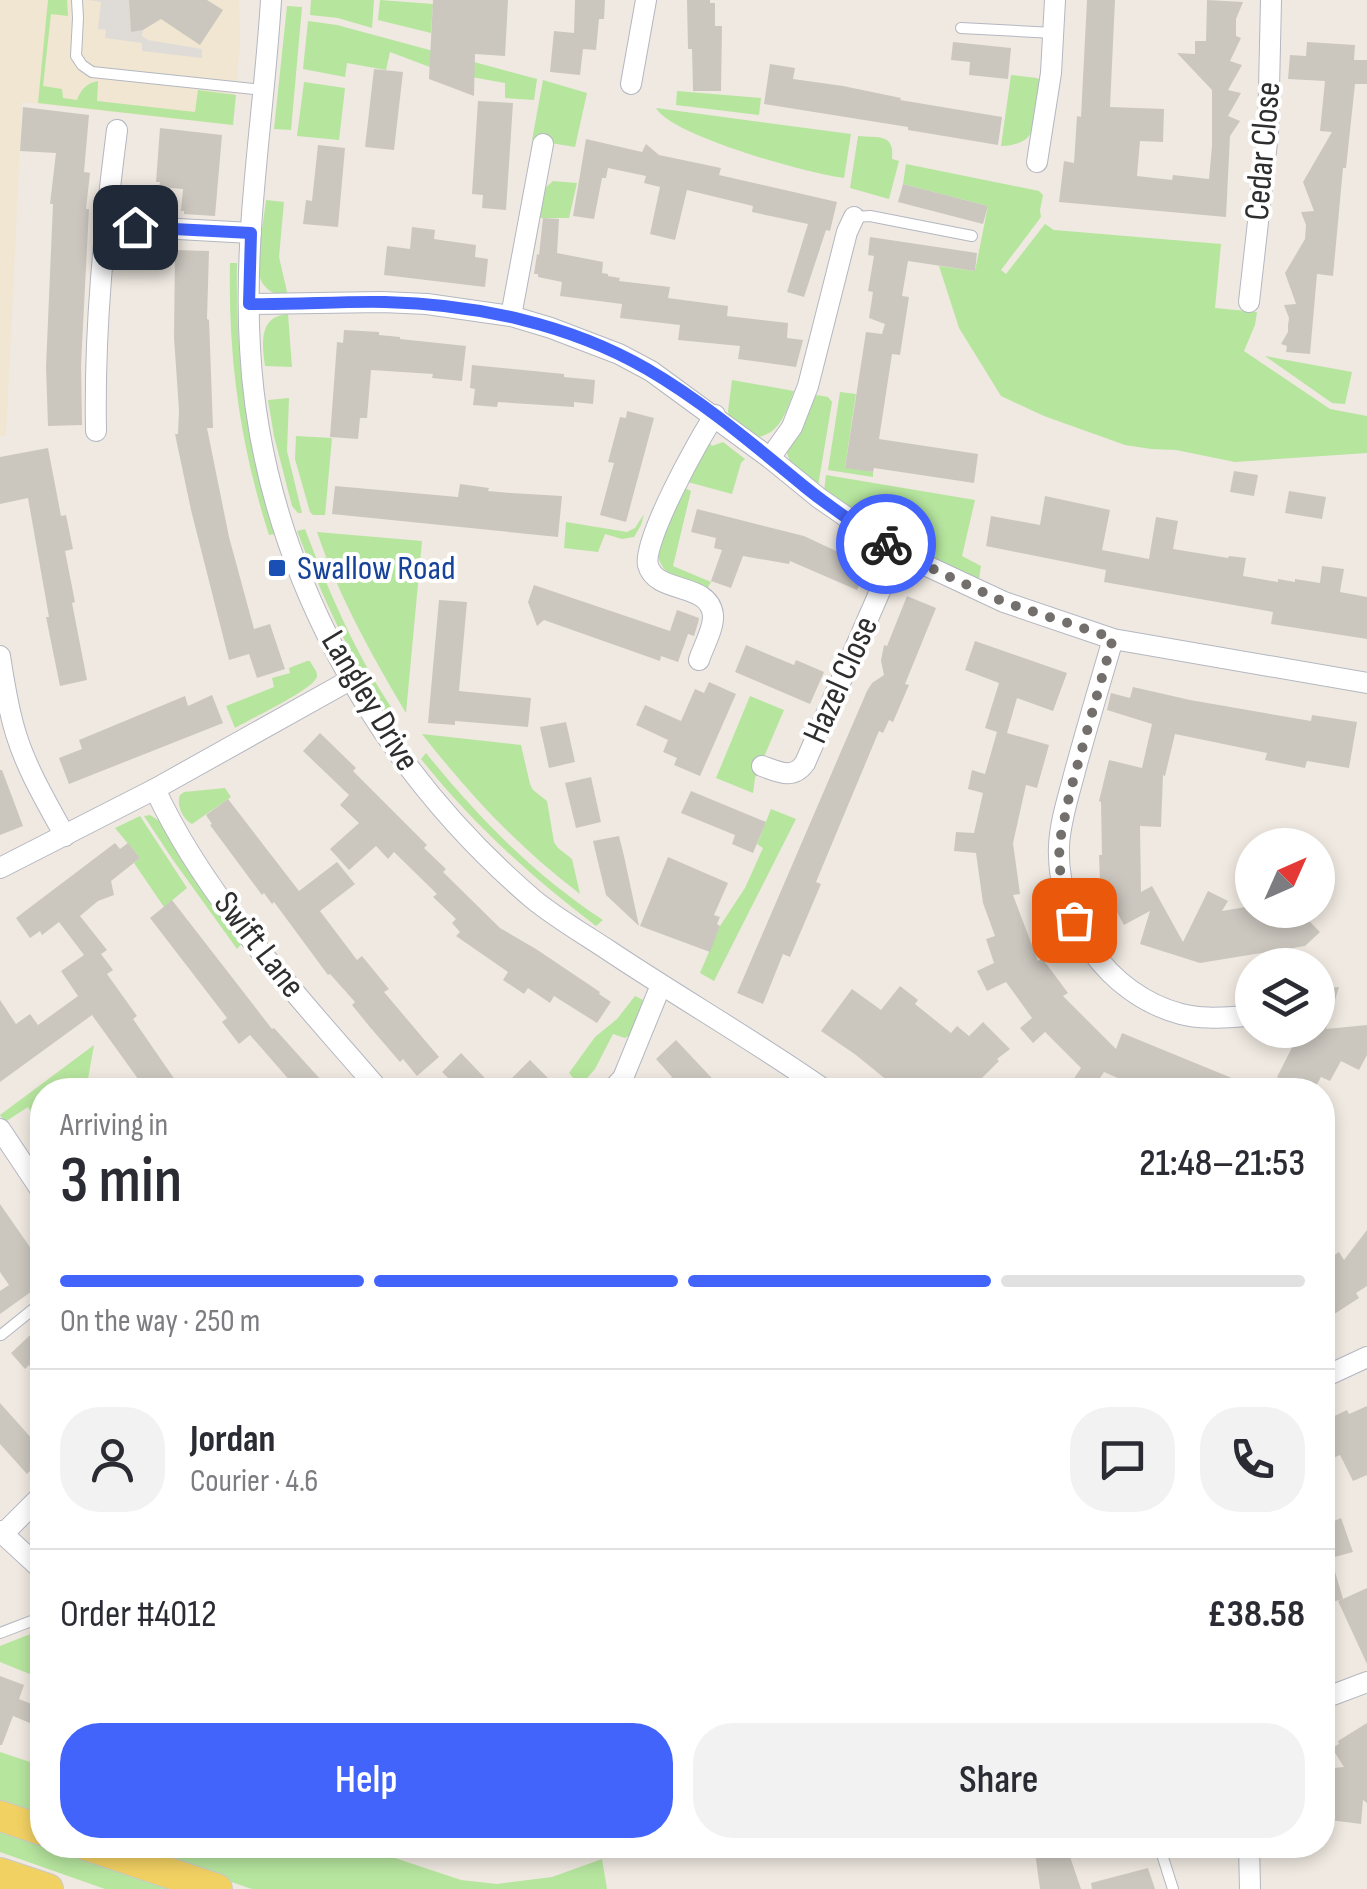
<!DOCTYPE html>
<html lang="en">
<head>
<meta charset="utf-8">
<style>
  body { margin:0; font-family:"Sofia Sans Condensed",sans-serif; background:#f2f2f3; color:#2b2b33; height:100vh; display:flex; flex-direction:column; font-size:38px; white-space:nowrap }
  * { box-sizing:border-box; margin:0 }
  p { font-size:32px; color:#7c7c81 }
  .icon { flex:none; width:55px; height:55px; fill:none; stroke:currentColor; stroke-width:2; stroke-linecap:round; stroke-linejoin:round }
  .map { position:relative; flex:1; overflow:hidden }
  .sheet { position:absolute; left:30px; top:1078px; width:1305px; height:780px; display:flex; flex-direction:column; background:#fff; border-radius:40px; box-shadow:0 5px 15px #0003 }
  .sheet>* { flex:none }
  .needle { width:65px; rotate:45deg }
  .buttons { position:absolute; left:1235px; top:828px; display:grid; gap:20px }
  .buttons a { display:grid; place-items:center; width:100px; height:100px; border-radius:50%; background:#fff; box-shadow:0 5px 15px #0003; font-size:50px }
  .pin { position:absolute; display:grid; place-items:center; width:85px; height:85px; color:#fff; margin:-42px; border-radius:20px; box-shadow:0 5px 15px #0006 }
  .courier { position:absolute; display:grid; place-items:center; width:100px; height:100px; margin:-50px; border:8px solid #4264fb; border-radius:50%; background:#fff; color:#222; box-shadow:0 2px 12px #0007 }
  .head em { font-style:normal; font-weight:600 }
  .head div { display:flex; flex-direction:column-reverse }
  .head { display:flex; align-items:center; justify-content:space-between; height:170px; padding:0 30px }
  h1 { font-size:65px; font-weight:600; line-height:75px }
  .bar { display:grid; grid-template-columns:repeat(4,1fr); gap:15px 10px; align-content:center; height:120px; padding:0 30px }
  .bar i { height:12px; border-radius:8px; background:#e1e1e2 }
  .bar .selected { background:#4264fb }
  .bar p { grid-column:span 4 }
  .line { display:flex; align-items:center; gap:25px; padding:0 30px; border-top:2px solid #e1e1e2 }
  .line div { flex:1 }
  .round { display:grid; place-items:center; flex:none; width:105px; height:105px; border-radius:40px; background:#f2f2f3 }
  .action { display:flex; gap:20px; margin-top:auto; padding:20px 30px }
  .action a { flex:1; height:115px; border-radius:40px; background:#4264fb; color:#fff; font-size:40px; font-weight:600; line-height:115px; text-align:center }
  .action a+a { background:#f2f2f3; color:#2b2b33 }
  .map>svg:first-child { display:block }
  .education { fill:#f0e6d1 }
  .green { fill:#b6e59e }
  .plaza { fill:#dfdcd8 }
  .building { fill:#cbc7bf }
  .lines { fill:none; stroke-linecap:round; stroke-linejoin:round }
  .service-casing { stroke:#b4b7c1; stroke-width:12 }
  .minor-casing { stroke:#b4b7c1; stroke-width:22 }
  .primary-casing { stroke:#c9c9c9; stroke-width:32 }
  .service { stroke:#fff; stroke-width:10 }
  .minor { stroke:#fff; stroke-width:20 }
  .primary { stroke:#f2d163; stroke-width:30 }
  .done { stroke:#726f6d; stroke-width:10; stroke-dasharray:0 18 }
  .route { stroke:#4264fb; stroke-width:12 }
  .transit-dot { fill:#1a4fb4; stroke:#fff; stroke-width:4 }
  .labels { text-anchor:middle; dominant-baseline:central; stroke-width:8; stroke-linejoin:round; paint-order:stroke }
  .street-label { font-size:35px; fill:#2e2e2e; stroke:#fff }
  .transit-label { font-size:35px; fill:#164399; stroke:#fff; text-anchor:start }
</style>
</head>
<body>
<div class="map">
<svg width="1367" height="1889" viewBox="0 0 1367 1889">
  <rect width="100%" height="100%" fill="#efe9e1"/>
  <path class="education" d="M0,0H239L240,42L233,125L22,102L6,436H0Z"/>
  <g class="green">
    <path d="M48,0H67L68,16L51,14L43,86L62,89L63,98L77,100C81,89 87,83 98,81L97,101L195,112L198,90L236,95L233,125L38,103Z"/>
    <path d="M311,0H374L372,28L338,18L310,15Z"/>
    <path d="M380,0L433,4L431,33L378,20Z"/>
    <path d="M287,6L302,7L291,130L274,129Z"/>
    <path d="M308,21L337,25L537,79L534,100L505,98V83L443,72L390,52L386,70L347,63L345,77L303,69Z"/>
    <path d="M1011,75L1037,78L1041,81C1037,114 1043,145 1001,146Z"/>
    <path d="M543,80L587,93L575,147L532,140Z"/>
    <path d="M304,82L345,88L339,140L297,136Z"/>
    <path d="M677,91L761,98L759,115L676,105Z"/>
    <path d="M656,108L851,134L844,178C810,174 671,136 656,108Z"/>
    <path d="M858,136C878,138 895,133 892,159L899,161L889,199L850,188Z"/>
    <path d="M906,164L1039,191L1043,195L1040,210L1041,217L1001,270L1006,274L1045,224L1054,230L1221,244L1215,308L1257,312L1255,325L1244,351L1330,409L1367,416V453L1235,462L1176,450L1151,449L1125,445L1044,416L1001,396L959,328L939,266L975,271L988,206L903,184Z"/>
    <path d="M553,181L577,183L569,218H540L534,252L531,249L544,189Z"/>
    <path d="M266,200L284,202L279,257L288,296C274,296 261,288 259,273C257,257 264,218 266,200Z"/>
    <path d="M230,263H237C235,355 247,446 276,534L269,535C240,445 228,358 230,263Z"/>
    <path d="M288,314L292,367L265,366C262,345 258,316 288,314Z"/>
    <path d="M1265,356L1352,372L1345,404L1332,403Z"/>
    <path d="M732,380L794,391C786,411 781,433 758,437L729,416L728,411Z"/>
    <path d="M840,392L856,394L845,467L873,472V477L828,470Z"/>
    <path d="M817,395L828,397L832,402L818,486L790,462L787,453L812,399Z"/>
    <path d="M289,398L287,451L302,513H298L292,506L274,436L268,400Z"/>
    <path d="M296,436L332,438L325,515H313L310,512L295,459Z"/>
    <path d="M709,442L712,446L723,442L745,459L741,463L732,494L684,481Z"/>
    <path d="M826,475L975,500L962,556L981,566L979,579C924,555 873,526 824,491Z"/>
    <path d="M685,488L691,491L673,566L711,582L707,589C687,581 663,580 658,555L678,493Z"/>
    <path d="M644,514L641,525L634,537L622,539L605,534L598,552L564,548L566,522L627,532L635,528Z"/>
    <path d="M305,529C329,592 355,653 393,710L385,712C349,655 321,594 297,531Z"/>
    <path d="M317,532L422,541L406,713C371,654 339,597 317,532Z"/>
    <path d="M307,661H310C312,666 317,670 317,676C317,688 248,720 235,728L226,706L274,687L272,678L290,673L289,668Z"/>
    <path d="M750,696L784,710L755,778L753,793L716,778Z"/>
    <path d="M422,734L521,745L530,784L533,790L547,801L554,842L558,848L572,859L580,894C519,848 469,794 422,734Z"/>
    <path d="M426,753C477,816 534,875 603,920L596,926C531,877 472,823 421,759Z"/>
    <path d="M225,788L231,797L192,824C183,820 176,804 180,795L184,792Z"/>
    <path d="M771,809L796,819L714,981L700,973L720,926L745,888L763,848L757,844Z"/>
    <path d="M150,815L161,822L244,941L237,949L173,860L144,816Z"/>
    <path d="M140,816L187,888L164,907L134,863L140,858L115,828Z"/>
    <path d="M635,996L643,1000L630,1035L625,1038L613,1034L595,1069L580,1086L569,1073L595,1037L617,1019Z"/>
    <path d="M94,1045L86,1090H42V1129L28,1107L5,1122L0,1115Z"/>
    <path d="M33,1633L42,1661V1679L0,1662V1646Z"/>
    <path d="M0,1752L42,1766V1818L0,1804Z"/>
    <path d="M0,1830L170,1889H105L0,1852Z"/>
    <path d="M121,1845H356L461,1880L497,1884L552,1877L602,1859L607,1889H252Z"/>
  </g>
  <path class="plaza" d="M88,0H129L131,30H143L142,36L148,40L202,49V58L142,51V43L105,38L106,30L98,29L101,2Z"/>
  <g class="building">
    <path d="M129,0H207L223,10L200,45L161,19L143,30L131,32Z"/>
    <path d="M433,0H508L505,56L475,54L474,96L429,79Z"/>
    <path d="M575,0H605L604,19H599L596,50L583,49L580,75L550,72L554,31L574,33Z"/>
    <path d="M687,0H710V3H715V26H722L721,91H693L692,49H688Z"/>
    <path d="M1087,0H1115L1110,107L1164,109L1163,142L1140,141L1137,176L1172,180L1173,175L1209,179L1212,146V90L1177,53L1195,54V41H1206L1207,0L1243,2L1236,19V36L1241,38L1230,61L1242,65L1228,90L1241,93L1228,116L1240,121L1230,136L1226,217L1059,202L1064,161L1074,163L1077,116L1081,117Z"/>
    <path d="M953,42L1011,48L1008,79L969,75L970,62L951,60Z"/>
    <path d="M1307,42L1355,45L1354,60H1367V84H1355L1346,168H1343L1333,276L1317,274L1310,354L1286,352L1287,346L1281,344L1288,332V325L1289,318L1284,305L1296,304L1285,273L1305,239L1306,225L1301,212L1314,211L1303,182L1332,132L1320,131L1325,81L1288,79L1290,55L1306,56Z"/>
    <path d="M770,64L795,68L793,79L843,86L901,98L900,100L1002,117L998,145L908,130V127L764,104Z"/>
    <path d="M374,69L403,72L394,150L365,147Z"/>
    <path d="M478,101L513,103L506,210L482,208L483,195L472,194Z"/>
    <path d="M23,107L89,115L84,172L90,173L86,209H89L81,365L82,425L48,426L46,367L53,204H50L56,153L20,151Z"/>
    <path d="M160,128L222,135L215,216L184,214V211H181L183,189L159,187L160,182H156Z"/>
    <path d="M586,139L642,152L646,144L659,155L721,168L719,175L837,202L830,231L826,230L804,297L787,292L808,224L752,212L753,206L687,190L675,240L650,234L660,187L644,183L646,176L608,168L606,178H602L594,219L573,216Z"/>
    <path d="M318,145L345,148L338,227L303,224L306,200L312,201Z"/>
    <path d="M903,184L988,206L983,224L898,202Z"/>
    <path d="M543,218L559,219L557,253L603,262L602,273L608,274V276L620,278L619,281L670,287L668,298L728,306L727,316L788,323L787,338L803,340L796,367L738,359L740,346L678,340L680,325L620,318L622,304L560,296L562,282L538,277V274H534L537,254L539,255Z"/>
    <path d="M412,227L435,230L434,239L476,245L475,257L488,259L485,287L384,275L387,246L410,249Z"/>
    <path d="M870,237L977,253L975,271L908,261L902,296L909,297L900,355L892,354L879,439L978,454L974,483L874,468L873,472L845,468L866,332L882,334L885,324L869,318L873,292L868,291L874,256L868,255Z"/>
    <path d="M175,250L209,251L207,319L209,320L213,428H207L229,537L254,629L270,624L285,669L257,678L249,654L229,660L191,510L175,434H178L179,410L174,338Z"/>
    <path d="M344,330L379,332V335L400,337V339L466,346L462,381L432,378L433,374L371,370L367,418H360L358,439L330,437L337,342L343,343Z"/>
    <path d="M472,365L564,374V377L595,380L593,404L574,402V407L498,402L497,407L473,405L475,389L470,388Z"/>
    <path d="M627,411L654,418L626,522L600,515L614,463L608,462L620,417L626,418Z"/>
    <path d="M48,448L61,516L66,515L73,549L65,551L75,602L72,603L87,680L60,686L46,617H49L28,498L0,504V457Z"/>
    <path d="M1234,471L1258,475L1254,496L1230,492Z"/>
    <path d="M460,484L489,488L488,491L511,493L562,496L558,537L332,514L335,486L458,497Z"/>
    <path d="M1289,491L1326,497L1322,519L1285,513Z"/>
    <path d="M1045,496L1110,510L1102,550L1149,559L1156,517L1178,521L1173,549L1228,558L1229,556L1246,558L1243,576L1278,582V579L1295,582V579L1320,583L1322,566L1344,569L1340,592L1367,597V639L1271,624L1273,612L1104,582L1106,570L986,546L991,516L1040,525Z"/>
    <path d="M697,509L804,536L868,566L857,590L790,561L789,564L743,556L731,588L711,581L722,550L714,548L716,538L691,532Z"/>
    <path d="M534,585L670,631L677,610L699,618L698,623L694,636L688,634L678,662L661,656L660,661L544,620L537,626L528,602Z"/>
    <path d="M907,596L936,608L905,684L909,685L893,722L889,720L883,733L879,731L816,882L821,884L790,957L783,954L763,1004L737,993L867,691L872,683L884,675L881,661L884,645L887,646Z"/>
    <path d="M439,600L467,602L459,691L531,698L528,727L455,721V725L428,723Z"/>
    <path d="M975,641L1067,673L1053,711L1017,698L1007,733L1049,745L1037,788L1026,785L1013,843L1020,894L1013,895L1038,961L1042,958L1068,993L1063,996L1116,1049L1122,1033L1261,1090H1165L1149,1084L1145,1090L1104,1072L1092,1090H1066L1081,1068L1045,1032L1033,1043L1020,1028L1032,1018L1006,982L987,991L977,971L994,963L986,939L995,936L983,903L976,853L954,851L956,832L974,833L983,793L968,789L972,770L985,774L997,732L985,728L999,683L965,670Z"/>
    <path d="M746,645L794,665L796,660L824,672L810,704L735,672Z"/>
    <path d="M709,682L736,694L700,776L674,765L677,758L663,752L668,740L636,725L645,705L681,721L695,689L704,693Z"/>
    <path d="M1133,687L1190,700L1311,721L1312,715L1357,722L1349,768L1307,761L1305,768L1265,760L1267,753L1175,734L1165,776L1163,775L1161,827L1140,826L1141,892L1152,886L1183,942L1208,891L1228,901L1222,911L1252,906V910H1298L1320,932L1305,946L1200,963L1140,944L1150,911L1124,925L1100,881L1099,855H1102L1101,802L1099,801L1109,760L1142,768L1152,724L1107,710L1111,693L1130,698Z"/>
    <path d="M212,695L223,723L69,784L59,758L82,749L79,740L185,696L188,706Z"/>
    <path d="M566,722L575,762L549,768L540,727Z"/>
    <path d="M320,733L356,768L353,771L427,845L424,848L446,869L443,872L500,928L536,949L600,992L599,994L611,1002L597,1023L554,996L550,1003L528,988L524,994L503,980L508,972L456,936L460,932L452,923L456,919L433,897L437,894L394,852L388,859L376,846L349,870L330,849L359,823L340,805L349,795L303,751Z"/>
    <path d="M0,770H2L23,826L0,835Z"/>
    <path d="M591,777L601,822L576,828L565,783Z"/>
    <path d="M691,791L766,822L753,853L732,844L735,835L681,813Z"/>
    <path d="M228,799L299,891L337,862L355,884L320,911L357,960L362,956L389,989L384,992L439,1057L417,1076L403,1059L400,1062L369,1026L352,1005L355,1002L330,974L328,975L274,902L272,904L264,893L262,895L210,825L212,824L206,815Z"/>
    <path d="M619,836L624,856L639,926L606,895L598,862L593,841Z"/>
    <path d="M115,843L120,849L128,843L140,858L111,881L114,895L98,901L80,916L107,950L101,954L113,970L107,974L137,1016L133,1019L182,1090H146L92,1015L0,1082V1000L16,1024L30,1014L38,1025L78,996L61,971L84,955L59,922L42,935L40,931L30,938L16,918Z"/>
    <path d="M668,857L728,883L714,915L720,917L717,924L720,926L710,952L640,926Z"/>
    <path d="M172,900L272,1029L274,1028L330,1090H298L250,1035L239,1044L222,1022L227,1018L150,918Z"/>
    <path d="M900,986L918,1000L915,1004L951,1033L957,1026L969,1036L983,1022L1010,1049L997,1059L999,1061L979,1081L989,1090H899L856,1055L821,1031L852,989L881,1010Z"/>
    <path d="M1339,987L1326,1029L1367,1025V1055L1359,1070L1341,1061L1330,1081L1321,1077L1314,1090H1300L1277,1077L1301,1030H1318V989Z"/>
    <path d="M676,1040L723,1090H658L672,1077L656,1059Z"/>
    <path d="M461,1053L482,1075L496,1090H460L442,1072Z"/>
    <path d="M530,1060L560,1090H500Z"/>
    <path d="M0,1204L41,1263L31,1269L42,1284L0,1314V1291L9,1285L0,1272Z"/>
    <path d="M1367,1230V1286L1356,1293L1359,1298L1322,1322V1263L1339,1252L1344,1260Z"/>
    <path d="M42,1324V1380L29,1365L25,1369L11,1353Z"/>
    <path d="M0,1403L42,1450V1478L33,1468L27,1474L0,1444Z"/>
    <path d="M1367,1406V1475L1353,1481L1340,1455L1322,1463V1422L1347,1410L1349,1414Z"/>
    <path d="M1341,1518L1353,1552L1331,1558L1343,1599L1367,1588V1664L1338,1601L1343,1599L1322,1605V1526Z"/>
    <path d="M0,1676L24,1685L19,1699L42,1708V1728L13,1716L2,1745H0Z"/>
    <path d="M1367,1723V1803L1363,1800L1361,1824L1322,1819V1769L1344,1767L1332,1748L1339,1744L1338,1741Z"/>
    <path d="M1034,1845H1066L1081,1889H1040Z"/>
    <path d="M1148,1868L1155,1889H1092L1091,1883Z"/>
  </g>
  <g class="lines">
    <g class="service-casing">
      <g id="service">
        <path d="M77,0L78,18L76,56L82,65L92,72L264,90"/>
        <path d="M961,28L1054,33"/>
        <path d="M854,217L870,216L972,236"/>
        <path d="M1,1335L42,1302"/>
        <path d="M0,1633L42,1617"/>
        <path d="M1159,1845L1173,1889"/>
      </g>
    </g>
    <g class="minor-casing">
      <g id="minor">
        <path d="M271,0C264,116 243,232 250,348C261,560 373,762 533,899C556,918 584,934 608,950C680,998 755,1041 825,1090"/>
        <path d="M631,84L646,0"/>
        <path d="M1037,162L1051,73L1055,0"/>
        <path d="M105,225L251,233"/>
        <path d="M1249,302L1268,133L1271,0"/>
        <path d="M249,304L382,302L427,304L511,316L551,328L619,354L651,371L770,458L819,498L897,552L1004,602L1113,639L1367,683"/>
        <path d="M511,316L543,144"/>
        <path d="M96,431C94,329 104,232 117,130"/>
        <path d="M770,458L792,427L808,386L847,232L854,217"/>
        <path d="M1113,639C1100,683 1087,727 1075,771C1069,795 1060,821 1059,846C1056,920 1108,995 1181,1014C1203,1020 1226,1017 1249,1016"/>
        <path d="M0,656C4,682 8,709 16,734C27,770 47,803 65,836"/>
        <path d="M699,660C703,647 714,629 713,615C709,581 656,595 648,565C642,542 699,438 715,415"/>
        <path d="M762,766C779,772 793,780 805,763L897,552"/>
        <path d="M155,789C206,900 300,998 379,1090"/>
        <path d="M0,868L155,789L350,680"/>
        <path d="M612,1090L623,1078L661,985"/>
        <path d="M0,1129L42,1192"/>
        <path d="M1322,1378L1367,1357"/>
        <path d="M0,1531L42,1570"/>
        <path d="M3,1534L42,1495"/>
        <path d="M1322,1699L1367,1682"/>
        <path d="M1249,1845L1250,1889"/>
      </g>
    </g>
    <g class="primary-casing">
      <g id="primary">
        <path d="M0,1816L42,1830"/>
        <path d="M86,1845L217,1889"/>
        <path d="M0,1873L48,1889"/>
      </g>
    </g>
    <use href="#service" class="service"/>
    <use href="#minor" class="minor"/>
    <use href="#primary" class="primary"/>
  </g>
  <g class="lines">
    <path class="done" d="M886,544L920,563L1004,602L1113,638L1070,792L1059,845L1060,870L1074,920"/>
    <path class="route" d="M135,227L251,233L249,304C294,305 340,301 385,302C475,304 569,324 647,369C704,402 755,446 805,487C831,508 858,526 886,544"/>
  </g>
  <rect class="transit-dot" x="267" y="558" width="20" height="20" rx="5"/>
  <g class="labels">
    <g class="street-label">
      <text transform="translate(1263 151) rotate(-85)">Cedar Close</text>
      <text transform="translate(841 680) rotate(-66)">Hazel Close</text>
      <text transform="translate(370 701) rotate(59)">Langley Drive</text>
      <text transform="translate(259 945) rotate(52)">Swift Lane</text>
    </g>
    <g class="transit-label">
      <text x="297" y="568">Swallow Road</text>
    </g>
  </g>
</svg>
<div class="buttons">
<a><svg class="needle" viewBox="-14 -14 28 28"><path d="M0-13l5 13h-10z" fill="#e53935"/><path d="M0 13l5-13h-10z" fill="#7c7c81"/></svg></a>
<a><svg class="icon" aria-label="layers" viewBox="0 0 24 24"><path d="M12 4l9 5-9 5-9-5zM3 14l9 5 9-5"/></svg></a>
</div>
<div class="pin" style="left:1074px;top:920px;background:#ea580c"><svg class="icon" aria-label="bag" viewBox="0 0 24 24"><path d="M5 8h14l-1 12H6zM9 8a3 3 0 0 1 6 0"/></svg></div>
<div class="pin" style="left:135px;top:227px;background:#1f2937"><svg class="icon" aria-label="home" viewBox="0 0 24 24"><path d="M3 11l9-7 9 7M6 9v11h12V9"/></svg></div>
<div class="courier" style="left:886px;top:544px"><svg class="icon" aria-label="bike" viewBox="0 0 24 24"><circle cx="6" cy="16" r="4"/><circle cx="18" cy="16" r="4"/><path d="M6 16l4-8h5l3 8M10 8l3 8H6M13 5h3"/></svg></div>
<section class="sheet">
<div class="head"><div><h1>3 min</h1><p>Arriving in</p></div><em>21:48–21:53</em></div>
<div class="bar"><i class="selected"></i><i class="selected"></i><i class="selected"></i><i></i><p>On the way · 250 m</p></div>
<div class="line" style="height:180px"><a class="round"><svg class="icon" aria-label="person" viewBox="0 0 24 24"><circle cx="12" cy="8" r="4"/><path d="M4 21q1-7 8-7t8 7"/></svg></a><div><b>Jordan</b><p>Courier · 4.6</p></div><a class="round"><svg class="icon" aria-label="chat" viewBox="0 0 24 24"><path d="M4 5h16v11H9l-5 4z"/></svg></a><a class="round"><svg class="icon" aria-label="phone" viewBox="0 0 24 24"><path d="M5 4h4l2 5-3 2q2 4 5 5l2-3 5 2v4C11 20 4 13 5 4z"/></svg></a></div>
<div class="line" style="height:130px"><div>Order #4012</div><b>£38.58</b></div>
<div class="action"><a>Help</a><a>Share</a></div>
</section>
</div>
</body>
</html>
